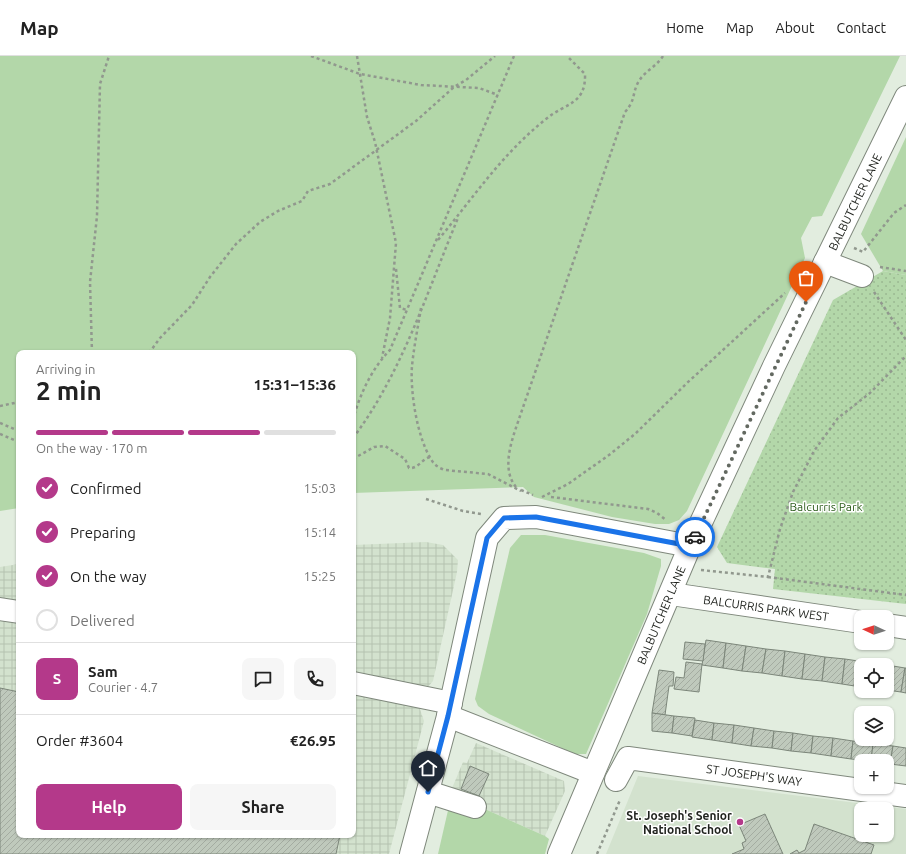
<!DOCTYPE html>
<html lang="en">
<head>
<meta charset="utf-8">
<style>
  body { margin:0; font-family:Ubuntu,sans-serif; background:#f6f6f6; color:#222; height:100vh; display:flex; flex-direction:column; font-size:15px; white-space:nowrap }
  * { box-sizing:border-box; margin:0 }
  p { font-size:13px; color:#767676 }
  .icon { flex:none; width:22px; height:22px; fill:none; stroke:currentColor; stroke-width:2; stroke-linecap:round; stroke-linejoin:round }
  .map { position:relative; flex:1; overflow:hidden }
  .drawer { position:absolute; left:16px; top:294px; width:340px; height:488px; display:flex; flex-direction:column; background:#fff; border-radius:8px; box-shadow:0 1px 3px #0004 }
  .drawer>* { flex:none }
  .needle { width:26px; rotate:273deg }
  .controls { position:absolute; left:854px; top:554px; display:grid; gap:8px }
  .controls a { display:grid; place-items:center; width:40px; height:40px; border-radius:8px; background:#fff; box-shadow:0 1px 3px #0004; font-size:20px }
  .pin { position:absolute; display:grid; place-items:center; width:34px; height:34px; color:#fff; margin:-41px -17px; border-radius:50% 50% 50% 0; rotate:-45deg; box-shadow:0 0 4px #0007 }
  .pin .icon { rotate:45deg }
  .courier { position:absolute; display:grid; place-items:center; width:40px; height:40px; margin:-20px; border:3px solid #1a73e8; border-radius:50%; background:#fff; color:#222; box-shadow:0 1px 5px #0007 }
  .summary em { font-style:normal; font-weight:700 }
  .summary div { display:flex; flex-direction:column-reverse }
  .summary { display:flex; align-items:center; justify-content:space-between; height:68px; padding:0 20px }
  h1 { font-size:26px; font-weight:700; line-height:30px }
  .bar { display:grid; grid-template-columns:repeat(4,1fr); gap:6px 4px; align-content:center; height:48px; padding:0 20px }
  .bar i { height:5px; border-radius:3px; background:#e0e0e0 }
  .bar .current { background:#b4398a }
  .bar p { grid-column:span 4 }
  .line { display:flex; align-items:center; gap:10px; padding:0 20px; border-top:1px solid #e0e0e0 }
  .line div { flex:1 }
  .round { display:grid; place-items:center; flex:none; width:42px; height:42px; border-radius:8px; background:#f6f6f6 }
  ol { padding:0 20px; list-style:none }
  li { display:flex; align-items:center; gap:12px; height:44px }
  li p { margin-inline-start:auto }
  li .icon { padding:4px; border-radius:50%; background:#b4398a; color:#fff; stroke-width:4 }
  li:last-child { color:#767676 }
  li i { width:22px; height:22px; border:2px solid #e0e0e0; border-radius:50% }
  .action { display:flex; gap:8px; margin-top:auto; padding:8px 20px }
  .action a { flex:1; height:46px; border-radius:8px; background:#b4398a; color:#fff; font-size:16px; font-weight:700; line-height:46px; text-align:center }
  .action a+a { background:#f6f6f6; color:#222 }
  header { display:flex; align-items:center; gap:24px; box-sizing:border-box; height:56px; padding:0 20px; background:#fff; border-bottom:1px solid #e0e0e0 }
  header strong { font-size:19px }
  nav { display:flex; gap:22px; margin-inline-start:auto; font-size:14px }
  .map>svg:first-child { display:block }
  .built { fill:#d3e2ce; fill-rule:evenodd }
  .industrial { fill:url(#industrial-grid) }
  .grass { fill:#b3d7a9 }
  .park { fill:url(#park-dots) }
  .building { fill:url(#building-hatch); stroke:#7c867a }
  .lines { fill:none; stroke-linecap:round; stroke-linejoin:round }
  .minor-casing { stroke:#7f887c; stroke-width:24 }
  .path { stroke:#91988e; stroke-width:2.5; stroke-dasharray:3 3; stroke-linecap:butt }
  .minor { stroke:#fff; stroke-width:22 }
  .done { stroke:#636961; stroke-width:4; stroke-dasharray:0 7.2 }
  .route { stroke:#1a73e8; stroke-width:5 }
  .poi-dot { fill:#b4398a; stroke:#fff; stroke-width:1.5 }
  .labels { text-anchor:middle; dominant-baseline:central; stroke-width:3; stroke-linejoin:round; paint-order:stroke }
  .street-label { font-size:12px; fill:#1f221d; stroke:#fff }
  .park-label { font-size:12px; fill:#2d5d1c; stroke:#fff }
  .poi-label { font-size:12px; font-weight:bold; fill:#1f221d; stroke:#fff; text-anchor:end }
</style>
</head>
<body>
<header>
<strong>Map</strong>
<nav><a>Home</a><a>Map</a><a>About</a><a>Contact</a></nav>
</header>
<div class="map">
<svg width="906" height="798" viewBox="0 0 906 798">
  <defs>
    <pattern id="industrial-grid" width="8" height="8" patternUnits="userSpaceOnUse"><rect width="8" height="8" fill="#d3e2ce"/><path d="M0 4h8M4 0v8" fill="none" stroke="#b5c2b0"/></pattern>
    <pattern id="park-dots" width="8" height="8" patternUnits="userSpaceOnUse"><rect width="8" height="8" fill="#b3d7a9"/><path d="M2 2h.1M6 6h.1" fill="none" stroke="#9ab891" stroke-width="1.8" stroke-linecap="round"/></pattern>
    <pattern id="building-hatch" width="6" height="6" patternUnits="userSpaceOnUse"><rect width="6" height="6" fill="#bfc9bc"/><path d="M-1 1l2-2M0 6l6-6M5 7l2-2" fill="none" stroke="#a4aca1"/></pattern>
  </defs>
  <rect width="100%" height="100%" fill="#e2eddf"/>
  <path class="built" d="M638,720L906,753V798H606ZM861,753H887V779H861Z"/>
  <g class="industrial">
    <path d="M426,486L443,489L458,504L457,516L433,625L427,632L420,653L424,665L389,798H0V511L19,508V779H353V489Z"/>
    <path d="M476,687L564,725L565,735L545,780L478,750L445,749L463,706L467,707Z"/>
  </g>
  <g class="grass">
    <path d="M0,0H900L822,160L812,161L801,182L805,202L687,455L679,464L669,468H655L612,461L534,441L523,431L353,437V297H19V452L0,455Z"/>
    <path d="M906,81V219L883,215L861,178Z"/>
    <path d="M521,479H545L644,497L661,503V510L647,558L586,698H576L566,694L489,658L478,650L475,643L510,492Z"/>
    <path d="M449,750H478L545,780L549,783L545,798H438Z"/>
  </g>
  <path class="park" d="M883,215L906,219V548L773,533L775,513L727,507L717,491L833,244Z"/>
  <g class="building">
    <path d="M706,584L726,587L723,612L702,609Z"/>
    <path d="M685,586L705,588L703,605L683,603Z"/>
    <path d="M726,587L746,590L742,615L723,612Z"/>
    <path d="M746,590L766,593L762,617L742,615Z"/>
    <path d="M766,593L785,595L782,620L762,617Z"/>
    <path d="M785,595L805,598L802,623L782,620Z"/>
    <path d="M805,598L825,601L822,625L802,623Z"/>
    <path d="M825,601L845,603L842,628L822,625Z"/>
    <path d="M845,603L865,606V609H861V631L842,628Z"/>
    <path d="M686,606L702,608L699,636L674,633L676,621L684,622Z"/>
    <path d="M865,606L885,609H865Z"/>
    <path d="M887,609L905,612L901,636L887,634Z"/>
    <path d="M905,612H906V637L901,636Z"/>
    <path d="M659,614L674,616L673,630H669L665,659L652,657Z"/>
    <path d="M0,632L19,636V779H340L336,798H0Z"/>
    <path d="M652,657L674,660L672,677L652,675Z"/>
    <path d="M674,660L695,662L692,680L672,677Z"/>
    <path d="M695,664L714,667L712,684L692,681Z"/>
    <path d="M714,667L734,669L732,687L712,684Z"/>
    <path d="M734,669L754,672L751,690L732,687Z"/>
    <path d="M754,672L774,675L772,692L751,690Z"/>
    <path d="M774,675L793,677L791,695L772,692Z"/>
    <path d="M793,677L813,680L811,697L791,695Z"/>
    <path d="M813,680L833,682L831,700L811,697Z"/>
    <path d="M833,682L853,685L851,703L831,700Z"/>
    <path d="M853,685L873,688L871,705L851,703Z"/>
    <path d="M873,688L893,690L890,708L887,707V705H871Z"/>
    <path d="M893,690L906,692V710L890,708Z"/>
    <path d="M470,710L489,718L479,740L461,733Z"/>
    <path d="M765,758L783,798H732L744,793L742,787L746,785L739,769Z"/>
    <path d="M814,768L874,789L871,798H790L797,794L799,797L805,794Z"/>
  </g>
  <g class="lines">
    <g class="minor-casing">
      <g id="minor">
        <path d="M825,206L862,220"/>
        <path d="M671,538L861,566"/>
        <path d="M0,553L19,556"/>
        <path d="M887,569L906,572"/>
        <path d="M353,627L451,647"/>
        <path d="M448,660L593,717"/>
        <path d="M616,724L628,702L906,740"/>
        <path d="M428,736L475,751"/>
        <path d="M411,798L448,660L487,482L504,462L536,461L690,490"/>
        <path d="M559,798L690,490L774,310L906,41"/>
      </g>
    </g>
    <g class="path">
      <path d="M311,0L360,18L421,29L479,32L498,39"/>
      <path d="M357,0L367,61L375,86L396,187L390,262L382,302"/>
      <path d="M438,184C474,141 501,99 546,63C565,47 586,49 585,18L567,0"/>
      <path d="M854,192L863,196L894,157L906,149"/>
      <path d="M880,211L906,215"/>
      <path d="M396,213L400,252L407,254"/>
      <path d="M874,236L906,284"/>
      <path d="M421,252C418,271 414,290 412,310C410,335 417,381 431,403C434,409 439,412 445,414L488,418L521,435"/>
      <path d="M92,297L90,226L97,160L100,28L109,0"/>
      <path d="M149,297L160,282L192,249L210,221L236,188L260,166L278,155L302,145L308,135L330,128L416,65L454,31L466,24L495,0"/>
      <path d="M230,297H255"/>
      <path d="M0,350L19,346"/>
      <path d="M353,364C359,340 372,312 390,294L514,0"/>
      <path d="M0,367L19,375"/>
      <path d="M0,378L19,386"/>
      <path d="M353,382C402,317 427,236 458,162"/>
      <path d="M353,403L374,391L385,390L405,403L409,412C418,413 422,403 430,401"/>
      <path d="M516,431C500,412 513,381 520,360L625,56C636,44 632,36 639,25C645,15 657,10 663,0"/>
      <path d="M521,434L533,439"/>
      <path d="M542,441L568,428L609,399L635,378L687,327L785,237"/>
      <path d="M551,441L648,453L657,457L666,464"/>
      <path d="M426,443L463,455L481,458"/>
      <path d="M701,514L768,521L780,473L793,436L814,395L838,362L870,337L906,300"/>
      <path d="M768,521L906,539"/>
      <path d="M597,798L620,744"/>
    </g>
    <use href="#minor" class="minor"/>
  </g>
  <g class="lines">
    <path class="done" d="M695,481L806,246"/>
    <path class="route" d="M428,736L448,660L487,482L504,462L536,461L690,490L695,481"/>
  </g>
  <circle class="poi-dot" cx="740" cy="766" r="4"/>
  <g class="labels">
    <g class="street-label">
      <text transform="translate(855 146) rotate(-64)">BALBUTCHER LANE</text>
      <text transform="translate(766 552) rotate(8)">BALCURRIS PARK WEST</text>
      <text transform="translate(661 559) rotate(-67)">BALBUTCHER LANE</text>
      <text transform="translate(754 719) rotate(8)">ST JOSEPH'S WAY</text>
    </g>
    <g class="park-label">
      <text x="826" y="450">Balcurris Park</text>
    </g>
    <g class="poi-label">
      <text x="732" y="759">St. Joseph's Senior<tspan x="732" dy="14">National School</tspan></text>
    </g>
  </g>
</svg>
<div class="controls">
<a><svg class="needle" viewBox="-14 -14 28 28"><path d="M0-13l5 13h-10z" fill="#e53935"/><path d="M0 13l5-13h-10z" fill="#767676"/></svg></a>
<a><svg class="icon" aria-label="locate" viewBox="0 0 24 24"><circle cx="12" cy="12" r="6"/><path d="M12 2v4M12 18v4M2 12h4M18 12h4"/></svg></a>
<a><svg class="icon" aria-label="layers" viewBox="0 0 24 24"><path d="M12 4l9 5-9 5-9-5zM3 14l9 5 9-5"/></svg></a>
<a>+</a>
<a>−</a>
</div>
<div class="pin" style="left:806px;top:246px;background:#ea580c"><svg class="icon" aria-label="bag" viewBox="0 0 24 24"><path d="M5 8h14l-1 12H6zM9 8a3 3 0 0 1 6 0"/></svg></div>
<div class="pin" style="left:428px;top:736px;background:#1f2937"><svg class="icon" aria-label="home" viewBox="0 0 24 24"><path d="M3 11l9-7 9 7M6 9v11h12V9"/></svg></div>
<div class="courier" style="left:695px;top:481px"><svg class="icon" aria-label="car" viewBox="0 0 24 24"><path d="M5 17H2v-5l4-1 3-4h7l3 4 3 1v5h-3M9 17h6M6 11h13"/><circle cx="7" cy="17" r="2"/><circle cx="17" cy="17" r="2"/></svg></div>
<section class="drawer">
<div class="summary"><div><h1>2 min</h1><p>Arriving in</p></div><em>15:31–15:36</em></div>
<div class="bar"><i class="current"></i><i class="current"></i><i class="current"></i><i></i><p>On the way · 170 m</p></div>
<ol>
<li><svg class="icon" aria-label="check" viewBox="0 0 24 24"><path d="M5 12l5 5 9-10"/></svg>Confirmed<p>15:03</p></li>
<li><svg class="icon" aria-label="check" viewBox="0 0 24 24"><path d="M5 12l5 5 9-10"/></svg>Preparing<p>15:14</p></li>
<li><svg class="icon" aria-label="check" viewBox="0 0 24 24"><path d="M5 12l5 5 9-10"/></svg>On the way<p>15:25</p></li>
<li><i></i>Delivered</li>
</ol>
<div class="line" style="height:72px"><b class="round" style="background:#b4398a;color:#fff">S</b><div><b>Sam</b><p>Courier · 4.7</p></div><a class="round"><svg class="icon" aria-label="chat" viewBox="0 0 24 24"><path d="M4 5h16v11H9l-5 4z"/></svg></a><a class="round"><svg class="icon" aria-label="phone" viewBox="0 0 24 24"><path d="M5 4h4l2 5-3 2q2 4 5 5l2-3 5 2v4C11 20 4 13 5 4z"/></svg></a></div>
<div class="line" style="height:52px"><div>Order #3604</div><b>€26.95</b></div>
<div class="action"><a>Help</a><a>Share</a></div>
</section>
</div>
</body>
</html>
